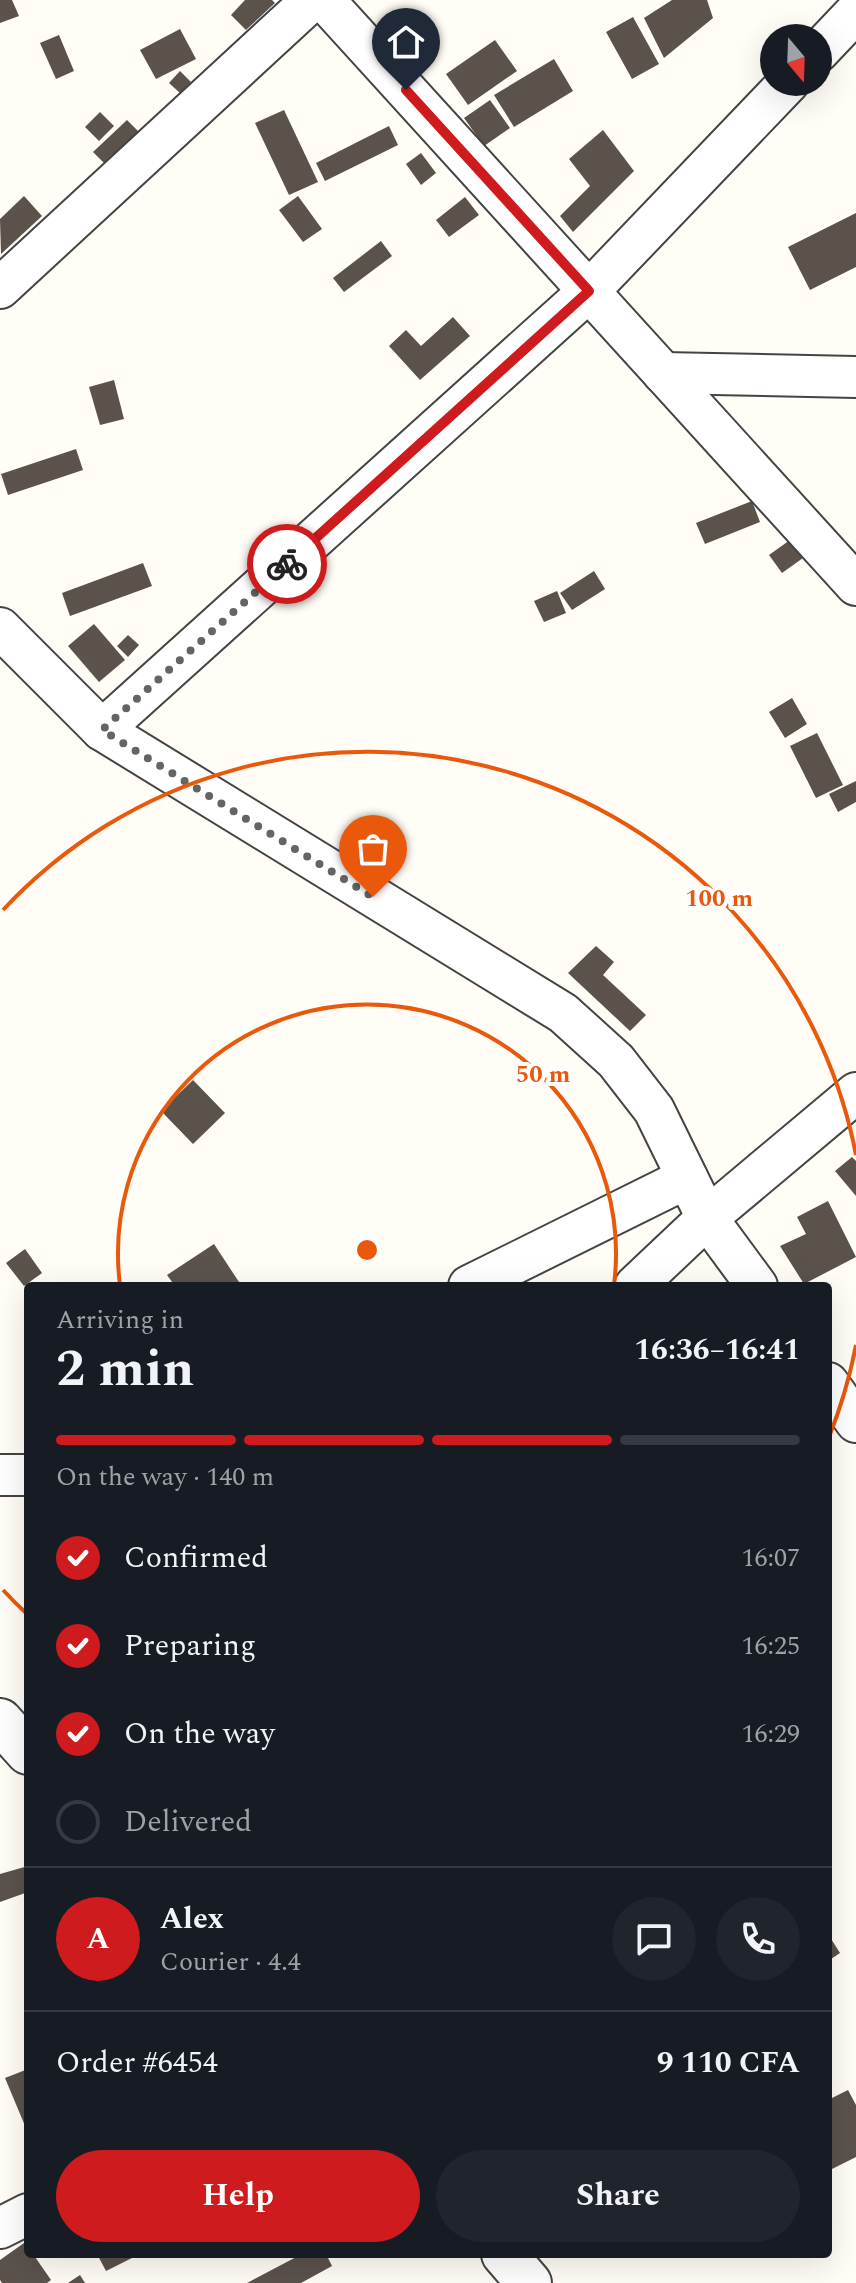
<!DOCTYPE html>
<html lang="en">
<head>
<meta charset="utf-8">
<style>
  body { margin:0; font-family:Spectral,serif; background:#20242c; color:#f1f3f6; height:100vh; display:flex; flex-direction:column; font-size:30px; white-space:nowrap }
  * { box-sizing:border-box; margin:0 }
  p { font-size:26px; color:#9ea1a6 }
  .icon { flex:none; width:44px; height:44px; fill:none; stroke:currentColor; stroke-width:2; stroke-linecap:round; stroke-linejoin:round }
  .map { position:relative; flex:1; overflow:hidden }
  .sheet { position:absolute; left:24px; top:1282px; width:808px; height:976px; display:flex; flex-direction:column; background:#171b24; border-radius:8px; box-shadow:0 8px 32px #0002 }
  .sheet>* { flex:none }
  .needle { width:52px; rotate:161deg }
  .controls { position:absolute; left:760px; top:24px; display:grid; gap:16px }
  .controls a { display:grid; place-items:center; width:72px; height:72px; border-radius:50%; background:#171b24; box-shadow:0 8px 32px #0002; font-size:40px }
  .pin { position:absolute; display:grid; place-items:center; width:68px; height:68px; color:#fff; margin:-82px -34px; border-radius:50% 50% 50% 0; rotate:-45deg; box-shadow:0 0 8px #0007 }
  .pin .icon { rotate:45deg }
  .courier { position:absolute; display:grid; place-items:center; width:80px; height:80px; margin:-40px; border:6px solid #cf1a1e; border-radius:50%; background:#fff; color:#222; box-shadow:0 2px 10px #0007 }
  .headline em { font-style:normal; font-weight:700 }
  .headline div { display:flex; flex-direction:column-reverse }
  .headline { display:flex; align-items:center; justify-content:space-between; height:136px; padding:0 32px }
  h1 { font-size:52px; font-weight:700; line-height:60px }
  .bar { display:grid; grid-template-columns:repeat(4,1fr); gap:12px 8px; align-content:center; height:96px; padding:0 32px }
  .bar i { height:10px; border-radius:6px; background:#363941 }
  .bar .selected { background:#cf1a1e }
  .bar p { grid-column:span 4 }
  .line { display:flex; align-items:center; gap:20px; padding:0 32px; border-top:2px solid #363941 }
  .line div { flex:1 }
  .round { display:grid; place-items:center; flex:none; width:84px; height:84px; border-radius:42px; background:#20242c }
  ol { padding:0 32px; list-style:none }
  li { display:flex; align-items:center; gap:24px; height:88px }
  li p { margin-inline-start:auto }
  li .icon { padding:8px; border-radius:50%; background:#cf1a1e; color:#fff; stroke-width:4 }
  li:last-child { color:#9ea1a6 }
  li i { width:44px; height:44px; border:4px solid #363941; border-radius:50% }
  .cta { display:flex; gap:16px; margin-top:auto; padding:16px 32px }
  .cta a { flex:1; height:92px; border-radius:48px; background:#cf1a1e; color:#fff; font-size:32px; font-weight:700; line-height:92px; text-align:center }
  .cta a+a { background:#20242c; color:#f1f3f6 }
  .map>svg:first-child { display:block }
  .building { fill:#5b524c }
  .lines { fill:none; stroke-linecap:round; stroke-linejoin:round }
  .minor-casing { stroke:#444; stroke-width:44 }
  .tertiary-casing { stroke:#444; stroke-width:48 }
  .minor { stroke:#fff; stroke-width:40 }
  .tertiary { stroke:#fff; stroke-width:44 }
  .done { stroke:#646461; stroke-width:8; stroke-dasharray:0 14.4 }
  .route { stroke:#cf1a1e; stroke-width:10 }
  .ring { fill:none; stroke:#e8590c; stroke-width:4 }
  .centre { fill:#e8590c; stroke:#fff; stroke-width:4 }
  .ring-label { font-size:24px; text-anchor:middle; font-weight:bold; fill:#e8590c; stroke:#fff; stroke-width:8; stroke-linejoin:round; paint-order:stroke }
</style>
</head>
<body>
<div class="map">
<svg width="856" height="2283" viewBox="0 0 856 2283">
  <rect width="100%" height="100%" fill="#fffdf5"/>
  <g class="building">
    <path d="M0,0H12L19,16L0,23Z"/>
    <path d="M245,0H272L275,3L246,30L231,15Z"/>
    <path d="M672,0H707L713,18L664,58L644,18Z"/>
    <path d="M633,17L659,64L632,79L606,32Z"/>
    <path d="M180,29L196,59L156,79L140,50Z"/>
    <path d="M59,35L74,71L56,79L40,43Z"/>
    <path d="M495,40L517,71L468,105L446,74Z"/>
    <path d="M554,59L573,91L514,127L494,95Z"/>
    <path d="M180,71L191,82L180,93L169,83Z"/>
    <path d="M490,100L510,128L484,146L464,118Z"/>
    <path d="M284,110L318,182L289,195L255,123Z"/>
    <path d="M100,112L114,126L99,141L85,127Z"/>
    <path d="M127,120L141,134L107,166L93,152Z"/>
    <path d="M389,126L398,145L325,181L316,163Z"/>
    <path d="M603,130L634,171L573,232L560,216L590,186L569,159Z"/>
    <path d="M421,153L436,173L421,185L406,164Z"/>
    <path d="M24,196L42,216L1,254L0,219Z"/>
    <path d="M298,196L322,229L303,242L279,210Z"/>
    <path d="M465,197L479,215L449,237L436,220Z"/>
    <path d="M856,213V267L810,290L788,247Z"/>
    <path d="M381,241L392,256L344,292L333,278Z"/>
    <path d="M453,317L470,336L420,380L389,346L406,330L421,346Z"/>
    <path d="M114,380L124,419L100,425L89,387Z"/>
    <path d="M76,449L83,470L8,495L1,474Z"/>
    <path d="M752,501L760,522L705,544L696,523Z"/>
    <path d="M790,540L803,558L782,573L769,555Z"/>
    <path d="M143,563L152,586L70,616L62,593Z"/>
    <path d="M594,571L605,589L572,610L560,593Z"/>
    <path d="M557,591L566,613L544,622L534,601Z"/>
    <path d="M94,624L125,660L99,682L68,646Z"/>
    <path d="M128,635L139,645L128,657L117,646Z"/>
    <path d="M792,698L807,724L785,738L769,712Z"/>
    <path d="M817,733L843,785L816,798L790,746Z"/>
    <path d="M856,781V802L838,812L829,794Z"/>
    <path d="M596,946L614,962L603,975L646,1015L630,1031L568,973Z"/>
    <path d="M193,1080L225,1113L193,1144L161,1111Z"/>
    <path d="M852,1157L856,1161V1196L835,1171Z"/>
    <path d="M828,1201L856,1257L804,1284L780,1246L806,1234L797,1217Z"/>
    <path d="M214,1244L239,1282L233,1286H175L167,1275Z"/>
    <path d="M25,1249L42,1273L24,1286L6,1263Z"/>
    <path d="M28,1866V1892L0,1902V1874Z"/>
    <path d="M828,1934L840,1953L828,1961Z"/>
    <path d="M28,2069V2133L5,2078Z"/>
    <path d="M848,2090L856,2105V2157L828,2171V2100Z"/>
    <path d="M24,2243L28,2254H33L51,2280L47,2283H2L0,2280V2260Z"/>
    <path d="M97,2254H140L106,2271Z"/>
    <path d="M302,2254H326L332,2266L301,2283H247Z"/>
    <path d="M80,2275L85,2283H68Z"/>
  </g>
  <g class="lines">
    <g class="minor-casing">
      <g id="minor">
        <path d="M324,0L856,585"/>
        <path d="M818,52L856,12"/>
        <path d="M0,288L312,0"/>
        <path d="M663,373L856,377"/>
        <path d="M0,628L102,730L563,1013L616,1061L654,1110L707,1218L757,1286"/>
        <path d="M102,730L589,291L789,82"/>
        <path d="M469,1286L687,1178"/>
        <path d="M635,1286L707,1218L856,1093"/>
        <path d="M828,1383L856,1422"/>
        <path d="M0,1475H28"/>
        <path d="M0,2228L28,2214"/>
      </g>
    </g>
    <g class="tertiary-casing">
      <g id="tertiary">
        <path d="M0,1721L28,1752"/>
        <path d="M504,2254L529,2283"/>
      </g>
    </g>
    <use href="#minor" class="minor"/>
    <use href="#tertiary" class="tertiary"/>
  </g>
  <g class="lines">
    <path class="done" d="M287,564L102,730L373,897"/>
    <path class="route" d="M287,564L589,291L406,90"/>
  </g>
  <g class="ring">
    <path d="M120 1285A249 249 0 1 1 614 1285"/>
    <path d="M856 1345A498 498 0 0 1 829 1437M27 1614A498 498 0 0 1 3 1590M3 910A498 498 0 0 1 856 1155"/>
  </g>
  <circle cx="367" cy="1250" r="12" class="centre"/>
  <g class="ring-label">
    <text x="719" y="906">100 m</text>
    <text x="543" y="1082">50 m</text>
  </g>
</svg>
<div class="controls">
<a><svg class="needle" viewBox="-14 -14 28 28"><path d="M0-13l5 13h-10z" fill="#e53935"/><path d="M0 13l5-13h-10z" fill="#9ea1a6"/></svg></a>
</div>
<div class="pin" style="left:373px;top:897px;background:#ea580c"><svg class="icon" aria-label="bag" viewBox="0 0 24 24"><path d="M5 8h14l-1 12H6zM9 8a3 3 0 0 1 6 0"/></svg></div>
<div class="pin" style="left:406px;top:90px;background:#1f2937"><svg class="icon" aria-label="home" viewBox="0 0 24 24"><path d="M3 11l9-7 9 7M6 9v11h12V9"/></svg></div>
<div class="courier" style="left:287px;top:564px"><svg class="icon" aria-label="bike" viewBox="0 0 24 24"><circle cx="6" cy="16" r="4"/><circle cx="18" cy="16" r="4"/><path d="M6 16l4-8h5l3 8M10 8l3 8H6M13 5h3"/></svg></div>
<section class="sheet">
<div class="headline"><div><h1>2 min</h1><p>Arriving in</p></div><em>16:36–16:41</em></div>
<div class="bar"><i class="selected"></i><i class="selected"></i><i class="selected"></i><i></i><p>On the way · 140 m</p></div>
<ol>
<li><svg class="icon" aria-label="check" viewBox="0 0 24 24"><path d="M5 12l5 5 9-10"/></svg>Confirmed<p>16:07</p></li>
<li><svg class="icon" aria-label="check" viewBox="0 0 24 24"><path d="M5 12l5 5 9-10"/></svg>Preparing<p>16:25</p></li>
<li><svg class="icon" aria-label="check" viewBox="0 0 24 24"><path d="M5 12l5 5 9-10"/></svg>On the way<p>16:29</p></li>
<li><i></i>Delivered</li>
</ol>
<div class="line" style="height:144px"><b class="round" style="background:#cf1a1e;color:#fff">A</b><div><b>Alex</b><p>Courier · 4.4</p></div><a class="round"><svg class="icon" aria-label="chat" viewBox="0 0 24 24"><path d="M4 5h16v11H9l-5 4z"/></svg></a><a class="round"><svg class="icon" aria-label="phone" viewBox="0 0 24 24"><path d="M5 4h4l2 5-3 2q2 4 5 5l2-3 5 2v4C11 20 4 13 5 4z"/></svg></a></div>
<div class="line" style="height:104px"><div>Order #6454</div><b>9 110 CFA</b></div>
<div class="cta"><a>Help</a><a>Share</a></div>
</section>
</div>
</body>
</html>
